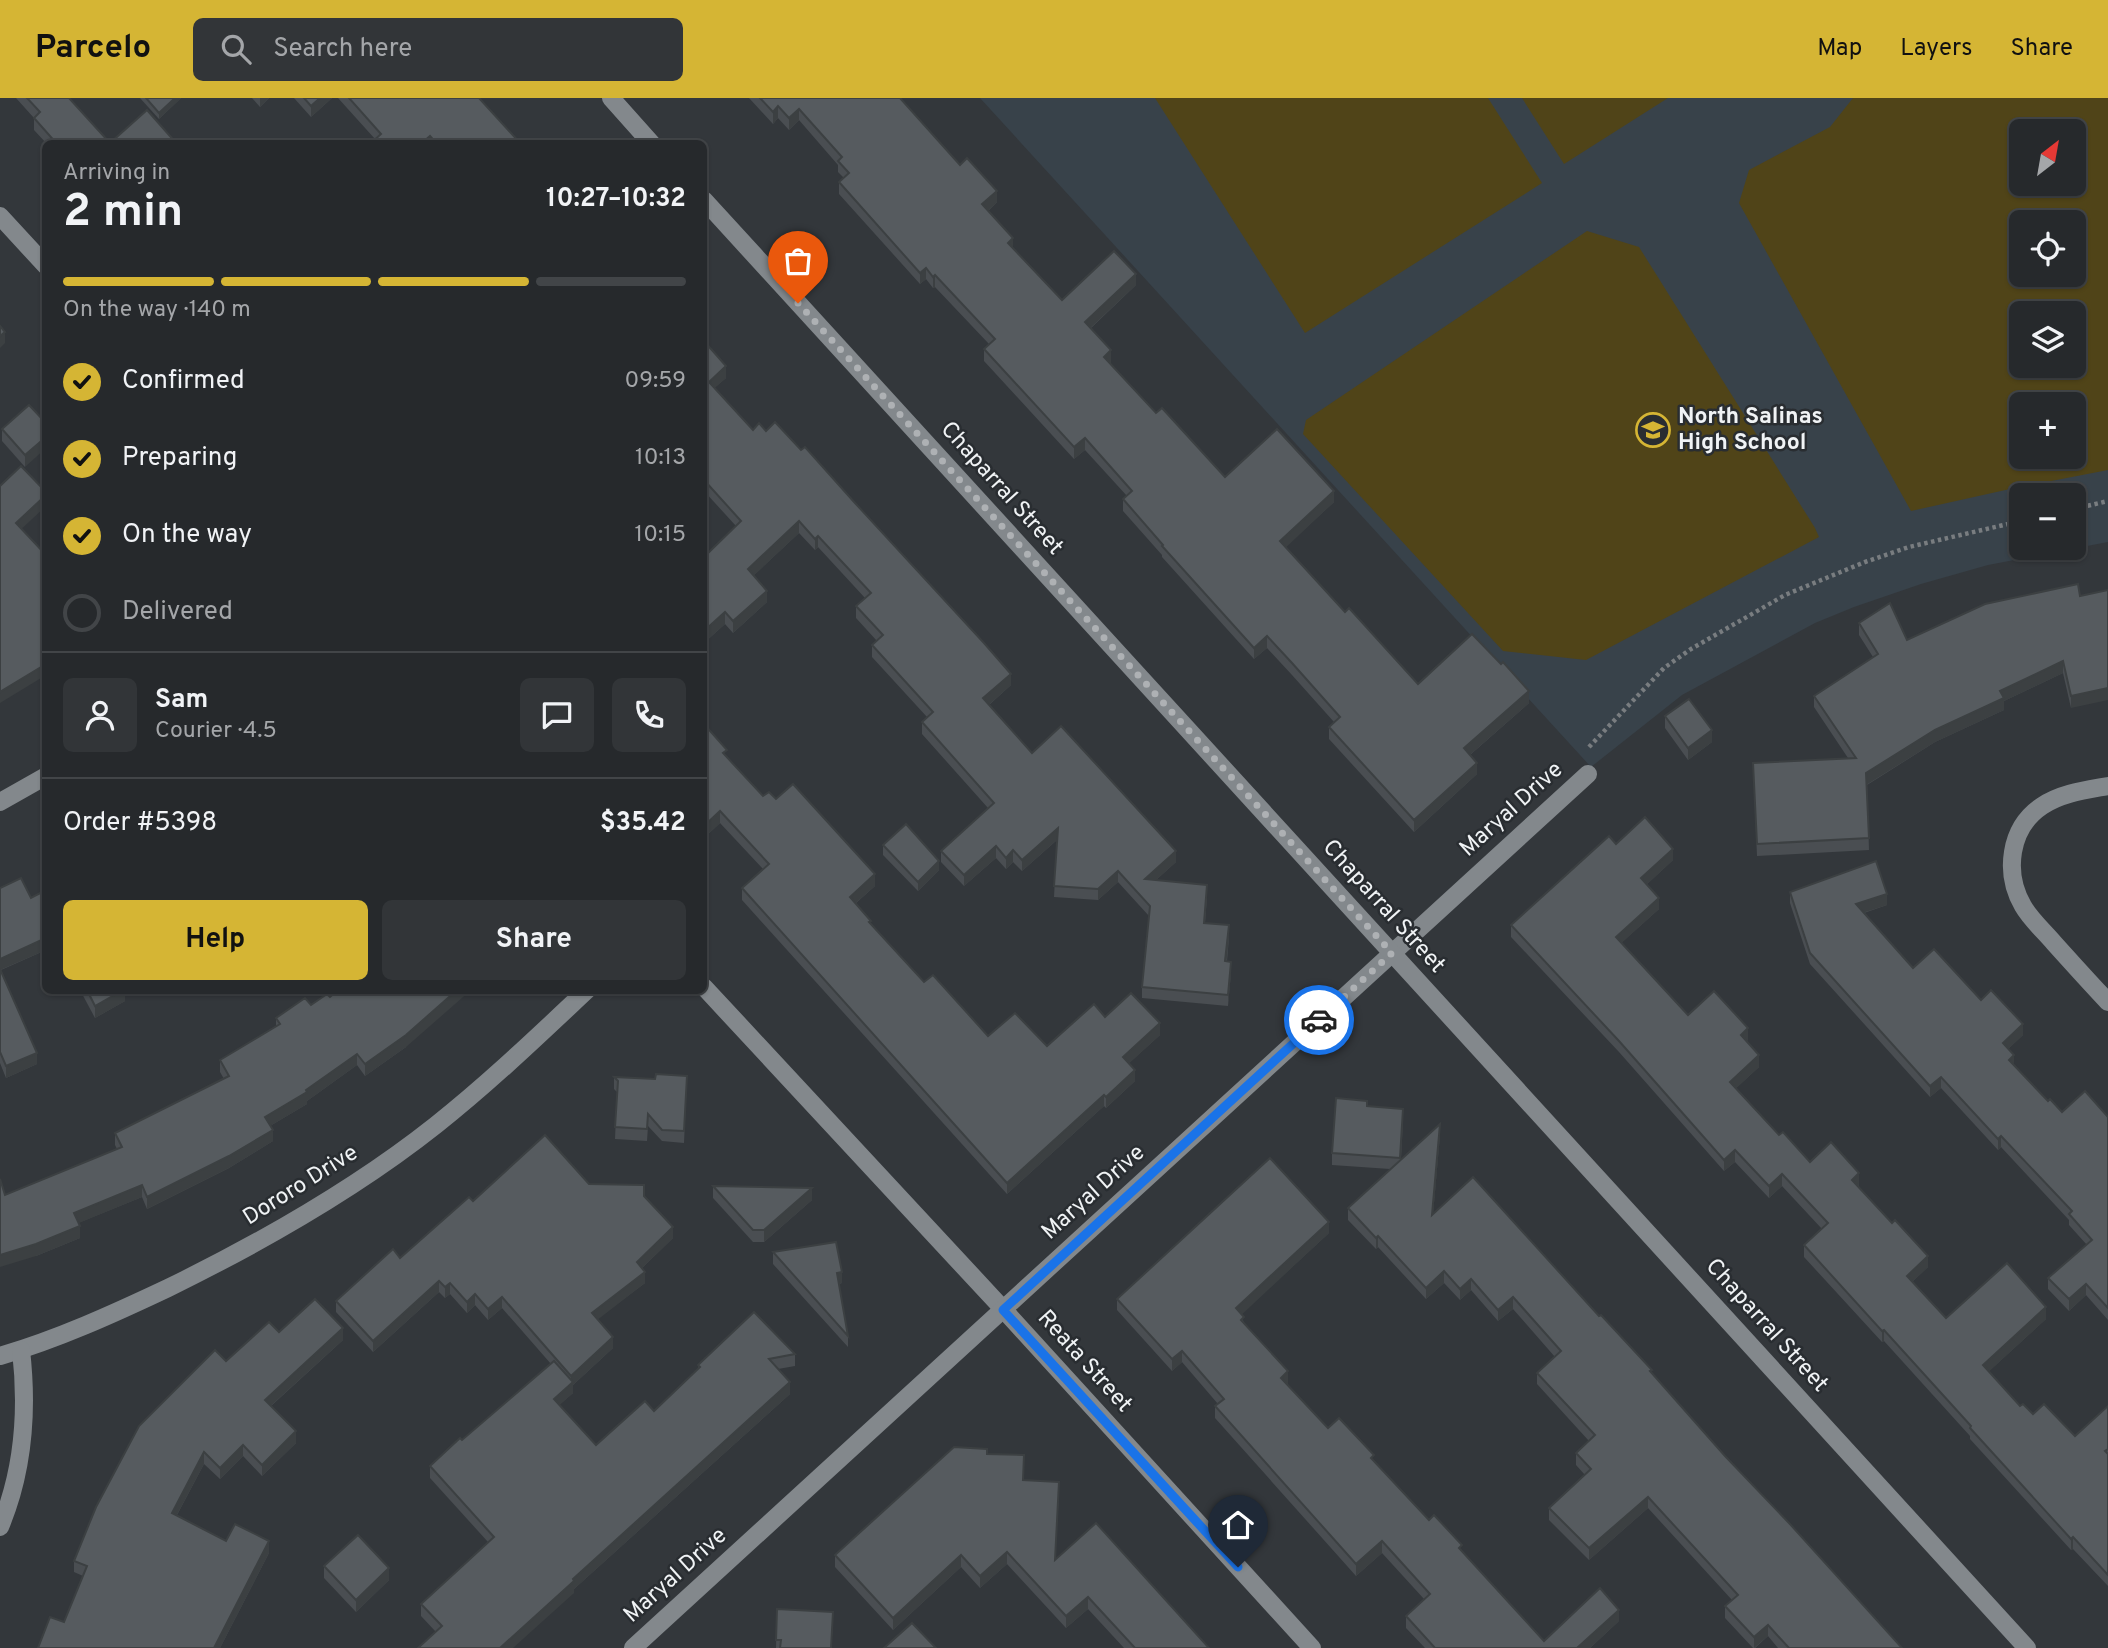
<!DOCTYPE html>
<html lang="en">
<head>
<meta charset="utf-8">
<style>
  body { margin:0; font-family:Overpass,sans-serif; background:#323538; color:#f1f3f6; height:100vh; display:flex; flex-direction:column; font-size:26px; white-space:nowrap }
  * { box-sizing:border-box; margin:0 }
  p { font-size:23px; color:#a4a6a9 }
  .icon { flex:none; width:38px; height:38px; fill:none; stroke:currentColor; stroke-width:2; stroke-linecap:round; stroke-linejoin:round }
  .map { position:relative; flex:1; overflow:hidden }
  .sheet { position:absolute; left:42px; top:42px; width:665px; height:854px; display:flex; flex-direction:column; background:#26292c; border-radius:10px; box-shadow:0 2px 5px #0004,0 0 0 2px #424548 }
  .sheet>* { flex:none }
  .needle { width:46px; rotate:31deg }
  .fabs { position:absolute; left:2009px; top:21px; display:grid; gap:14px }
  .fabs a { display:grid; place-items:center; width:77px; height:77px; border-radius:10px; background:#26292c; box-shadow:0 2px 5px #0004,0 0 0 2px #424548; font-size:35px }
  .pin { position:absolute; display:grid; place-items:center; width:60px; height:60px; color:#fff; margin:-72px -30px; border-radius:50% 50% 50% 0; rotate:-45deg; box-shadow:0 0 7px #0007 }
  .pin .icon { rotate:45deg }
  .courier { position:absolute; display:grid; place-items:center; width:70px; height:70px; margin:-35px; border:5px solid #1a73e8; border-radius:50%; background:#fff; color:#222; box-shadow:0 2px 9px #0007 }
  .summary em { font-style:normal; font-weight:700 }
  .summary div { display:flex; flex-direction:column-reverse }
  .summary { display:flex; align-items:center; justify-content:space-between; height:119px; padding:0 21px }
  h1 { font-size:46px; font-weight:700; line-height:52px }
  .bar { display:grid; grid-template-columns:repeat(4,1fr); gap:10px 7px; align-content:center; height:84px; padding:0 21px }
  .bar i { height:9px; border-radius:5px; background:#424548 }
  .bar .current { background:#d5b534 }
  .bar p { grid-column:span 4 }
  .line { display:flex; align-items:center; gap:18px; padding:0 21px; border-top:2px solid #424548 }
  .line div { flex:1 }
  .round { display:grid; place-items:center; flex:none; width:74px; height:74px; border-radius:10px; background:#323538 }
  ol { padding:0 21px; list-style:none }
  li { display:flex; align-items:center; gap:21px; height:77px }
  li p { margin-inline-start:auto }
  li .icon { padding:7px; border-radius:50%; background:#d5b534; color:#111; stroke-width:4 }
  li:last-child { color:#a4a6a9 }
  li i { width:38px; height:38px; border:4px solid #424548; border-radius:50% }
  .button { display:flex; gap:14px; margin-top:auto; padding:14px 21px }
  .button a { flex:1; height:80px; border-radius:10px; background:#d5b534; color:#111; font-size:28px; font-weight:700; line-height:80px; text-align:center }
  .button a+a { background:#323538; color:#f1f3f6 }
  header { display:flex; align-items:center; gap:42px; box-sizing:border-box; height:98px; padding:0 35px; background:#d5b534; color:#111 }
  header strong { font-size:33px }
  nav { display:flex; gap:38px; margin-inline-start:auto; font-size:24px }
  .search { width:490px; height:63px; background:#323538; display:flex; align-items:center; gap:18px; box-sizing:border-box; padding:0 24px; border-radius:10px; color:#a4a6a9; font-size:26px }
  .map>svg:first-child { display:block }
  .built { fill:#38424a; fill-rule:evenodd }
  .green { fill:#504418; fill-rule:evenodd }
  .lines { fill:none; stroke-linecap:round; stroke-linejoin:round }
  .path { stroke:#797d80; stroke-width:4.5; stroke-dasharray:3.5 3.5; stroke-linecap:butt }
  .street { stroke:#83888c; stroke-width:18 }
  .secondary { stroke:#83888c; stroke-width:18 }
  .wall { fill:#4a4e52 }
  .shaded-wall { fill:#3c4042 }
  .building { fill:#565b5f; stroke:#3c4042; stroke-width:2 }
  .done { stroke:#aeb1b4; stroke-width:7; stroke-dasharray:0 12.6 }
  .route { stroke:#1a73e8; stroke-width:9 }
  .labels { text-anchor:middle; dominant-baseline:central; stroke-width:5; stroke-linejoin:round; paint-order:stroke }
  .poi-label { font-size:23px; font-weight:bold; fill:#f0f3f5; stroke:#292d31; text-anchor:start }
  .street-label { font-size:23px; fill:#f0f3f5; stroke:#292d31 }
</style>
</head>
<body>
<header>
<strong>Parcelo</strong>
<div class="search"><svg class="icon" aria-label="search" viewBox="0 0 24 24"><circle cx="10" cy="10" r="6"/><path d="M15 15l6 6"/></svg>Search here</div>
<nav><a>Map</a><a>Layers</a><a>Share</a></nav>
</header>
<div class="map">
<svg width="2108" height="1550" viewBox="0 0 2108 1550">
  <rect width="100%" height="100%" fill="#33373b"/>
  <path class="built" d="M980,0H2108V444L1988,467L1921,486L1854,509L1815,525L1682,597L1591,669ZM2021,33H2074V86H2021ZM2021,124H2074V177H2021ZM2021,215H2074V268H2021ZM2021,306H2074V359H2021ZM2021,397H2074V450H2021Z"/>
  <g class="green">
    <path d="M1155,0H1488L1542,85L1305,235Z"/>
    <path d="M1522,0H1668L1564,66Z"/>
    <path d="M1853,0H2108V372L2010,391L1911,413L1739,105L1749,72L1830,29ZM2021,33H2074V86H2021ZM2021,124H2074V177H2021ZM2021,215H2074V268H2021ZM2021,306H2074V359H2021Z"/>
    <path d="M1587,133L1639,149L1815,430L1819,439L1586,562L1503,553L1303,336L1306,322Z"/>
  </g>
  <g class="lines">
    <g class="path">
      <path d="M2074,411L2108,403"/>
      <path d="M1589,649L1664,570L1691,551L1785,497L1865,464L1909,449L2021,423"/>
    </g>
    <g class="street">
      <path d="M0,118L46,168"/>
      <path d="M2108,688C2086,692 2061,695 2042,708C2009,730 2004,775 2023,808C2031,822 2044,833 2054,845C2072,865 2090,885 2108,904"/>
      <path d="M0,704L46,678"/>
      <path d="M704,889L1003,1211L1312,1550"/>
      <path d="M0,1258C58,1241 113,1216 168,1190C262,1144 354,1092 436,1027C489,985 538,938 587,892"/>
      <path d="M0,1429C24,1372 28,1313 21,1252"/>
      <path d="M633,1550L1588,676"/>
    </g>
    <g class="secondary">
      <path d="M611,0L652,46"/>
      <path d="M704,102L2027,1550"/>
    </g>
  </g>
  <g class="wall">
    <path d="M16,0H69L110,45L177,46H47L34,32V20Z"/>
    <path d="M140,0H181L159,21Z"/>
    <path d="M252,0H269L260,9Z"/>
    <path d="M294,0H332L311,19Z"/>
    <path d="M338,0H479L521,46H370L375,41Z"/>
    <path d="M749,0H900L960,67L997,104L988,113L1013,150L1062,202L1136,187L1091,230L1111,264L1110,265L1156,315L1225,379L1334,404L1285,449L1345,514L1418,586L1529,605L1470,657L1477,676L1414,734L1329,641V629L1334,624L1292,577L1267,550L1254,561L1162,459V457L1123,413V401L1127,398L1085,352L1074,361L984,263V251L989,246L935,189L933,190L926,181L920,186L839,96V84L844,80L838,74V67L799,22L789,32L778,20L773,26Z"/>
    <path d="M704,243L726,280L714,290L753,332L1011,587L989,607L1032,655L1176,764L1156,782L1207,799L1205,825L1229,839L1227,863L1231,875L1228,908L1142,900V889L1149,818L1118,784L1098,802L1054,799L1057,742L1022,773L1013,764L1006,771L996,760L964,788L941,764V753L988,710L922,636V624L927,619L872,559V547L877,543L856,520V508L865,500L818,449L815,452L799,435L753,478L767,504L733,535L725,526L704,545L736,428L704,393Z"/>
    <path d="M29,307L25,369L2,343V331Z"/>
    <path d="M2078,486L2071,610L2063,575L2004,603V612L1935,644L1867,687L1869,752L1757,758L1753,665L1848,660L1814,609V598L1873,559L1859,537V525L1907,542Z"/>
    <path d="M1665,618L1712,644L1688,662L1665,630Z"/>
    <path d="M727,659L763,698L776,701L875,788L856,805L871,827L924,884L988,938L1047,948L1105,919L1160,937L1129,965L1135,983L1106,1010L1104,1008L1007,1096L742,802V790L763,771L720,725L704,740Z"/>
    <path d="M1616,746L1673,762L1646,787L1659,811L1621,845L1688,917L1748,942L1746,943L1759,969L1736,990L1779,1037L1810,1064L1859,1087L1858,1089L1928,1169L1912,1184L1946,1220L2046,1221L1988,1274L2020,1308L2033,1316L2075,1338L2108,1308V1488L2073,1451L2071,1452L1970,1341V1338L1884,1243L1882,1244L1804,1159V1147L1822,1131L1782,1088L1769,1100L1735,1064L1724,1073L1619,954L1511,839V827Z"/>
    <path d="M883,747L939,772L918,793L883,757Z"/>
    <path d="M0,790L46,852L1,872L37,966L6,980L0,965Z"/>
    <path d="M1790,794L1887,807L1864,815L1913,870L1981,902L2023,937L2008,951L2014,967L2048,1003L2062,1014L2108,1019V1222L2086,1197L2069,1213L2048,1191V1180L2087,1147L2069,1127V1122L2001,1049L1998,1052L1941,990L1930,999L1810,866L1790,805Z"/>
    <path d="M80,892H125V903L95,920Z"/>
    <path d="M330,899L406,949L365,978L357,967L307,1003V1006L270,1028L273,1043L229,1070L147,1111L142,1099L78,1125L80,1140L36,1158L5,1097L117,1051L115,1047V1035L224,981L220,974V962L276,928V920Z"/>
    <path d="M687,978L684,1045L662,1043L648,1028L647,1043L615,1041L617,994L614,991V979L655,981Z"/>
    <path d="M1367,1008L1403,1023L1401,1061L1440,1037L1433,1116L1652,1275L1725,1358L1902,1550H1778L1768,1538L1755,1550H1753L1725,1520V1508L1732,1502L1648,1410L1589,1462L1549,1422V1410L1585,1377L1576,1367V1355L1589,1343L1537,1286V1275L1555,1259L1513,1211L1498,1223L1471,1192L1460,1202L1444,1185L1426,1201L1378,1149L1376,1151L1348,1122V1110L1390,1071L1332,1067V1055Z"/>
    <path d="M589,1086L644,1098L673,1140L642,1170L645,1185L597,1221L613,1250L573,1287V1295L559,1307L596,1347L654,1313L698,1272V1267L795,1256V1268L778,1271L790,1296L574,1491V1495L436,1534L421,1518V1506L488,1444L430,1380V1368L462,1342L551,1266L502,1210L488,1222L475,1207L467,1215L450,1196L445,1200L439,1194L373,1254L336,1214V1203L400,1160L473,1103Z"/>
    <path d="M713,1088L812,1102L764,1144H753L713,1100Z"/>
    <path d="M1329,1135L1241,1216L1244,1225L1288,1285L1287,1286L1328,1330L1374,1363L1429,1422L1462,1454L1544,1543L1619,1523L1590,1550H1425L1406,1530V1518L1424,1501L1382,1455L1356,1478L1215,1320V1308L1218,1306L1182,1264L1172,1273L1117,1212V1201Z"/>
    <path d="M773,1154L842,1185L839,1186L848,1238V1249L773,1166Z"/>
    <path d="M279,1234L343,1242L271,1308L296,1345L262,1378L243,1358L220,1381L204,1366L177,1417L226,1443L269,1455L220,1550H38L64,1524L83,1478L74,1474V1463L226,1263Z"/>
    <path d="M1023,1382L1059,1396L1055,1461L1209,1550H1124L1088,1511L1066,1530L1007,1466L980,1490L961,1469L893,1532L835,1469V1457Z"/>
    <path d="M324,1468L389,1482L356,1514L324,1480Z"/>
    <path d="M777,1511L833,1526L831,1550H776Z"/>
  </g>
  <g class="shaded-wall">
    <path d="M175,0H181L159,21V15Z"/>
    <path d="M260,0H269L260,9Z"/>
    <path d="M320,0H332L311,19V8Z"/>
    <path d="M778,8V20L773,26V14Z"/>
    <path d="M799,11V22L789,32V20Z"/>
    <path d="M430,38V46H421Z"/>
    <path d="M997,93V104L982,118V106Z"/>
    <path d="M1013,140V152L1008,145Z"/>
    <path d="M926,170V181L920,186V175Z"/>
    <path d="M1136,176V187L1085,235V224Z"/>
    <path d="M935,177V189L933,190V179Z"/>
    <path d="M5,234V245L0,250V238Z"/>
    <path d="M1111,252V264L1104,270V259Z"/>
    <path d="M726,268V280L709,295V284Z"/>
    <path d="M46,339V350L25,369V357Z"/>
    <path d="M1085,340V352L1074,361V349Z"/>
    <path d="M1334,393V404L1280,455V443Z"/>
    <path d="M46,397V408L16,436V425Z"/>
    <path d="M799,423V435L748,483V471Z"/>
    <path d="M818,438V449L815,452V441Z"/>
    <path d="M767,493V504L733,535V523Z"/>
    <path d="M725,514V526L704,545V533Z"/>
    <path d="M1267,538V550L1254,561V550Z"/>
    <path d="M2063,563V575L2004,603V612L1935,644L1866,687V675L1935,632L2000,593Z"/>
    <path d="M46,566V577L0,605V594Z"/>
    <path d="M1011,576V587L983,612V600Z"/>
    <path d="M2108,590V602L2071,610V598Z"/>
    <path d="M1529,593V605L1464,662V650Z"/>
    <path d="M1712,632V644L1688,662V650Z"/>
    <path d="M1477,665V676L1414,734V722Z"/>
    <path d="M720,713V725L704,740V728Z"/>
    <path d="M1058,730V741L1022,773V762Z"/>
    <path d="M996,748V760L964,788V777Z"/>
    <path d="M1673,751V762L1641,792V780Z"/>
    <path d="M1013,752V764L1006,771V760Z"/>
    <path d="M1176,753V764L1145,792V781Z"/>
    <path d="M939,763V772L918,793V784Z"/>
    <path d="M1118,773V784L1098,802V791Z"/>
    <path d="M875,776V788L850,810V799Z"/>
    <path d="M1887,796V807L1856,817V806Z"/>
    <path d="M1659,800V811L1616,850V839Z"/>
    <path d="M1229,827V839L1225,875V863Z"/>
    <path d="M46,840V852L0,872V861Z"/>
    <path d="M1231,864V875L1228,908V897Z"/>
    <path d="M123,892H125V903L95,920V908Z"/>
    <path d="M457,892H471L406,949L365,978V966Z"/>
    <path d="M1160,925V937L1123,971V959Z"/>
    <path d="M2023,926V937L2003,956V945Z"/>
    <path d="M1748,930V942L1741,948V937Z"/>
    <path d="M37,955V966L6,980V968Z"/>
    <path d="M357,956V967L307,1003V1006L265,1031V1019L306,992Z"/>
    <path d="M1759,957V969L1730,996V984Z"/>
    <path d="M2014,957V968L2009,962Z"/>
    <path d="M1135,972V983L1106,1010V999Z"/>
    <path d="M1941,979V990L1930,999V988Z"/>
    <path d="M1104,997V1008L1007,1096V1085Z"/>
    <path d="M1440,1026V1037L1432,1128V1117Z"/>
    <path d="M273,1032V1043L229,1070L147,1111V1099Z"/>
    <path d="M2001,1038V1049L1998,1052V1041Z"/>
    <path d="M1735,1052V1064L1724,1073V1062Z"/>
    <path d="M1859,1075V1087L1852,1094V1082Z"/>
    <path d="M1782,1076V1088L1769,1100V1088Z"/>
    <path d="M142,1087V1099L74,1127V1115Z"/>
    <path d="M812,1090V1102L764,1144V1132Z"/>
    <path d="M1329,1124V1135L1236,1222V1210Z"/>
    <path d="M80,1128V1140L36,1158L0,1169V1157Z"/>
    <path d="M673,1129V1140L637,1175V1164Z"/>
    <path d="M1378,1138V1149L1376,1151V1140Z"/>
    <path d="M1928,1158V1169L1907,1189V1178Z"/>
    <path d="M1444,1173V1185L1426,1201V1190Z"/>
    <path d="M645,1174V1185L592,1226V1215Z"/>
    <path d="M842,1174V1185L837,1186V1175Z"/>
    <path d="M1471,1181V1192L1460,1202V1191Z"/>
    <path d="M439,1183V1194L373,1254V1243Z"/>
    <path d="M450,1185V1196L445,1200V1189Z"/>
    <path d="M2086,1186V1197L2069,1213V1201Z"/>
    <path d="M475,1196V1207L467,1215V1204Z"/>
    <path d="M502,1199V1210L488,1222V1211Z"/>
    <path d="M1513,1199V1211L1498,1223V1212Z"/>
    <path d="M2046,1209V1221L1983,1279V1267Z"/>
    <path d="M343,1230V1242L265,1313V1302Z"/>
    <path d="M1884,1232V1243L1882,1244V1233Z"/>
    <path d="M613,1239V1250L573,1287V1295L554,1312V1301L571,1285V1278Z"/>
    <path d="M1182,1253V1264L1172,1273V1261Z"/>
    <path d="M1288,1273V1285L1281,1292V1280Z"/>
    <path d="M790,1284V1296L574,1491V1495L513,1550H500L573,1481Z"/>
    <path d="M296,1333V1345L262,1378V1367Z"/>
    <path d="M243,1347V1358L220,1381V1370Z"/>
    <path d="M204,1354V1366L172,1426V1415Z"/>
    <path d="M1648,1399V1410L1589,1462V1450Z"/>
    <path d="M2073,1439V1451L2071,1452V1441Z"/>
    <path d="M269,1443V1455L220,1550H214Z"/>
    <path d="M1382,1443V1455L1356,1478V1466Z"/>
    <path d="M1007,1454V1466L980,1490V1478Z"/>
    <path d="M961,1457V1469L893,1532V1520Z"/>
    <path d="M389,1470V1482L356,1514V1502Z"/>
    <path d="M1088,1499V1511L1066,1530V1518Z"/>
    <path d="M1619,1512V1523L1590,1550H1577Z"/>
    <path d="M1768,1527V1538L1754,1550V1539Z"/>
  </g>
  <g class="building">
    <path d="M27,0H69L110,45L147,12L177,46H57L34,20L40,14Z"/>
    <path d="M146,0H175L159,15Z"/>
    <path d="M304,0H320L311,8Z"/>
    <path d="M349,0H479L521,46H437L430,38L421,46H370L381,36Z"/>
    <path d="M760,0H900L960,67L967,60L997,93L982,106L1013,140L1008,145L1062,202L1114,153L1136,176L1085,224L1111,252L1104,259L1156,315L1162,310L1225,379L1277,331L1334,393L1280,443L1345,514L1349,510L1418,586L1472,536L1501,566L1503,564L1529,593L1464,650L1477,665L1414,722L1329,629L1340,619L1292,565L1267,538L1254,550L1162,448L1163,447L1123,401L1132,393L1085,340L1074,349L984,251L995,241L935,177L933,179L926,170L920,175L839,84L849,75L838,63L842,59L799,11L789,20L778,8L773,14Z"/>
    <path d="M0,228L5,234L0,238Z"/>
    <path d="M704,243L726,268L709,284L753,332L759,325L766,333L775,324L801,352L805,349L855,405L984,545L1011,576L983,600L1032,655L1061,628L1176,753L1145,781L1207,787L1204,825L1229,827L1225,863L1231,864L1228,897L1142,889L1150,808L1118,773L1098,791L1054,788L1058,730L1022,762L1013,752L1006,760L996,748L964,777L941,753L994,705L922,624L933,614L872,547L883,537L856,508L871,495L818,438L815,441L799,423L748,471L767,493L733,523L725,514L704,533V459L741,423L704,382Z"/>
    <path d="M29,307L46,325V339L25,357L2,331Z"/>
    <path d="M21,368L46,394V397L16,425L46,457V566L0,594V388Z"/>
    <path d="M2078,486L2080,498L2108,492V590L2071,598L2063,563L2000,593L2004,600L1935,632L1866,675L1869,740L1757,746L1753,665L1856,660L1814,598L1878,556L1859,525L1890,505L1907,542L1985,506Z"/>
    <path d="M1689,601L1712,632L1688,650L1665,618Z"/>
    <path d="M704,626L727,652L723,655L763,698L769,694L776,701L793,686L875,776L850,799L871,823L869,824L924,884L933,877L988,938L1015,915L1047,948L1094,906L1105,919L1131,895L1160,925L1123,959L1135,972L1106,999L1104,997L1007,1085L742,790L769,766L720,713L704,728Z"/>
    <path d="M1645,719L1673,751L1641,780L1659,800L1616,839L1688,917L1714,893L1748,930L1741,937L1759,957L1730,984L1779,1037L1783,1034L1810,1064L1831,1044L1859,1075L1852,1082L1892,1125L1895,1122L1928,1158L1907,1178L1946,1220L2007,1165L2046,1209L1983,1267L2020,1308L2023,1306L2033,1316L2044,1306L2075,1338L2108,1308V1351L2105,1353L2108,1356V1477L2073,1439L2071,1441L1970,1330L1971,1328L1884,1232L1882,1233L1804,1147L1828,1125L1782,1076L1769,1088L1735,1052L1724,1062L1619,943L1511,827L1609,738L1616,746Z"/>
    <path d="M906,726L939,763L918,784L883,747Z"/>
    <path d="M1876,763L1887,796L1856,806L1913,870L1934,851L1981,902L1991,892L2023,926L2003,945L2014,957L2009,962L2048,1003L2050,1001L2062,1014L2085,993L2108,1019V1210L2086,1186L2069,1201L2048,1180L2092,1142L2069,1116L2072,1113L2001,1038L1998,1041L1941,979L1930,988L1810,855L1790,794Z"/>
    <path d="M21,780L31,800L46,792V840L0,861V790Z"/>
    <path d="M0,871L37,955L6,968L0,954Z"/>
    <path d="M87,892H123L95,908Z"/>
    <path d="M338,892H457L406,937L365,966L357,956L306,992L307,994L265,1019L273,1032L229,1058L147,1099L142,1087L74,1115L80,1128L36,1146L0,1157V1081L5,1097L122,1049L115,1035L229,978L220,962L280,926L276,920L305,900L311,907L327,896L330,899Z"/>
    <path d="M656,976L687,978L684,1033L662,1032L648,1016L647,1031L615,1029L618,983L614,979L655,981Z"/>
    <path d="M1336,1000L1367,1003V1008L1403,1011L1400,1060L1332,1055Z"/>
    <path d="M1440,1026L1432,1117L1473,1079L1599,1218L1601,1217L1652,1272L1650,1273L1725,1358L1789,1425L1902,1550H1789L1768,1527L1754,1539L1725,1508L1738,1497L1648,1399L1589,1450L1549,1410L1591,1371L1576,1355L1595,1337L1537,1275L1561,1253L1513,1199L1498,1212L1471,1181L1460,1191L1444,1173L1426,1190L1378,1138L1376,1140L1348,1110Z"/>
    <path d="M545,1037L589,1086L644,1087V1098L673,1129L637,1164L645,1174L592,1215L613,1239L571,1278L502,1199L488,1211L475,1196L467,1204L450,1185L445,1189L439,1183L373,1243L336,1203L393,1151L400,1160L469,1099L473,1103Z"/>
    <path d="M1270,1060L1329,1124L1236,1210L1244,1219L1241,1222L1288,1273L1281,1280L1328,1330L1339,1320L1374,1357L1371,1360L1429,1422L1434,1417L1462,1447L1459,1450L1544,1543L1600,1490L1619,1512L1577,1550H1435L1406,1518L1430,1496L1382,1443L1356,1466L1215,1308L1224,1301L1182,1253L1172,1261L1117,1201Z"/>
    <path d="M713,1088L812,1090L764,1132H753Z"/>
    <path d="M836,1144L842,1174L837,1175L848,1238L773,1154Z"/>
    <path d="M315,1201L343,1230L265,1302L296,1333L262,1367L243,1347L220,1370L204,1354L172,1415L226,1443L235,1426L269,1443L214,1550H38L50,1519L64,1524L87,1468L74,1463L96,1409L139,1328L215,1252L226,1263L269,1224L279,1234Z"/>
    <path d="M754,1214L795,1256L769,1261L790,1284L573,1481L574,1483L500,1550H418L442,1528L421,1506L494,1439L430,1368L460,1340L462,1342L554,1263L573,1284L554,1301L596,1347L645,1303L654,1313L700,1269L698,1267Z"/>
    <path d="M954,1349L987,1351V1356L1024,1357L1023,1382L1059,1384L1055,1462L1096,1425L1209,1550H1135L1088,1499L1066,1518L1007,1454L980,1478L961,1457L893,1520L835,1457Z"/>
    <path d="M358,1437L389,1470L356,1502L324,1468Z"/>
    <path d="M777,1511L833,1514L831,1550H780L781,1542H776Z"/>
    <path d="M912,1525L936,1550H884Z"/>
  </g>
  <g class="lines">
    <path class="done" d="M798,205L1392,855L1319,922"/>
    <path class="route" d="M1238,1469L1003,1212L1319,922"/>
  </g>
  <defs>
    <g id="school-ring" transform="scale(1.75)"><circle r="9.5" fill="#292d31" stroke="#d5b534" stroke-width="1.5"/><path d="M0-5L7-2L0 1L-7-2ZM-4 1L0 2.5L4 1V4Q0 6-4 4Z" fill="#d5b534"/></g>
  </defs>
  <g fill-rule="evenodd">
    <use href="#school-ring" x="1653" y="332"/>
  </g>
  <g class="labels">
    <g class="poi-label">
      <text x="1678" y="319">North Salinas<tspan x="1678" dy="26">High School</tspan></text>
    </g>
    <g class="street-label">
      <text transform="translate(1001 391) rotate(48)">Chaparral Street</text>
      <text transform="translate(1512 712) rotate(-42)">Maryal Drive</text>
      <text transform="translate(1383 809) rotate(48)">Chaparral Street</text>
      <text transform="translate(301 1088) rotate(-32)">Dororo Drive</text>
      <text transform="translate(1094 1095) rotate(-42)">Maryal Drive</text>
      <text transform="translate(1766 1228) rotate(48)">Chaparral Street</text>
      <text transform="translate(1084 1264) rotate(48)">Reata Street</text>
      <text transform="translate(676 1478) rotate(-42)">Maryal Drive</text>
    </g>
  </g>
</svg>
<div class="fabs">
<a><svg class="needle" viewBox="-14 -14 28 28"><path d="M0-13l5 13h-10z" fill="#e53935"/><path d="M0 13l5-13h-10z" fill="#a4a6a9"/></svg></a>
<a><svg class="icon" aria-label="locate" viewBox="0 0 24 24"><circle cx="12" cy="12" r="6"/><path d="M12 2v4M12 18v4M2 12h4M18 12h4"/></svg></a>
<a><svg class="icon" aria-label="layers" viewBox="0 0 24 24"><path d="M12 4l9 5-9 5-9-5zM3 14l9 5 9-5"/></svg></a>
<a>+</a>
<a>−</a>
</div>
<div class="pin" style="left:798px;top:205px;background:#ea580c"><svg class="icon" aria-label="bag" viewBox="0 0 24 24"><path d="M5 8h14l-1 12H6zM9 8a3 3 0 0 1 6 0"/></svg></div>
<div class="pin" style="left:1238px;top:1469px;background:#1f2937"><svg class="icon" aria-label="home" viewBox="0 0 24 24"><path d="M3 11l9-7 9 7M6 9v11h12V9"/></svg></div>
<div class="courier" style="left:1319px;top:922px"><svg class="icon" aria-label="car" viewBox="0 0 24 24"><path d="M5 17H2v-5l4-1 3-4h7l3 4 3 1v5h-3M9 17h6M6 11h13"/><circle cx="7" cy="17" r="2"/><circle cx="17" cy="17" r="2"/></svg></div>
<section class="sheet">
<div class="summary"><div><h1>2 min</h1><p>Arriving in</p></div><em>10:27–10:32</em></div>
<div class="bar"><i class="current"></i><i class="current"></i><i class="current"></i><i></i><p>On the way · 140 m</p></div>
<ol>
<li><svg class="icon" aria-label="check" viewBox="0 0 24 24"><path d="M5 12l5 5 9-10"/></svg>Confirmed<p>09:59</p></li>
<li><svg class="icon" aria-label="check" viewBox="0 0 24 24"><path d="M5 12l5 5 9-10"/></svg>Preparing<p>10:13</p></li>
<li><svg class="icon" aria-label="check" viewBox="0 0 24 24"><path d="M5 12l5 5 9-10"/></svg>On the way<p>10:15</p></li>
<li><i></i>Delivered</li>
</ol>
<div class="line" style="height:126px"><a class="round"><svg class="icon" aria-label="person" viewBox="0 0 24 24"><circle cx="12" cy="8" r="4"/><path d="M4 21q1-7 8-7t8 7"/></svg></a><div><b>Sam</b><p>Courier · 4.5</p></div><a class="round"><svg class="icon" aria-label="chat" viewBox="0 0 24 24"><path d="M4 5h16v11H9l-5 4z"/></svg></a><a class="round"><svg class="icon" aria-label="phone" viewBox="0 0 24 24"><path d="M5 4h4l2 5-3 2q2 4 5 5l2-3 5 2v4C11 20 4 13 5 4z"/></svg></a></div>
<div class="line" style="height:91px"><div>Order #5398</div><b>$35.42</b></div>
<div class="button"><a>Help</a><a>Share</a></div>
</section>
</div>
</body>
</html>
